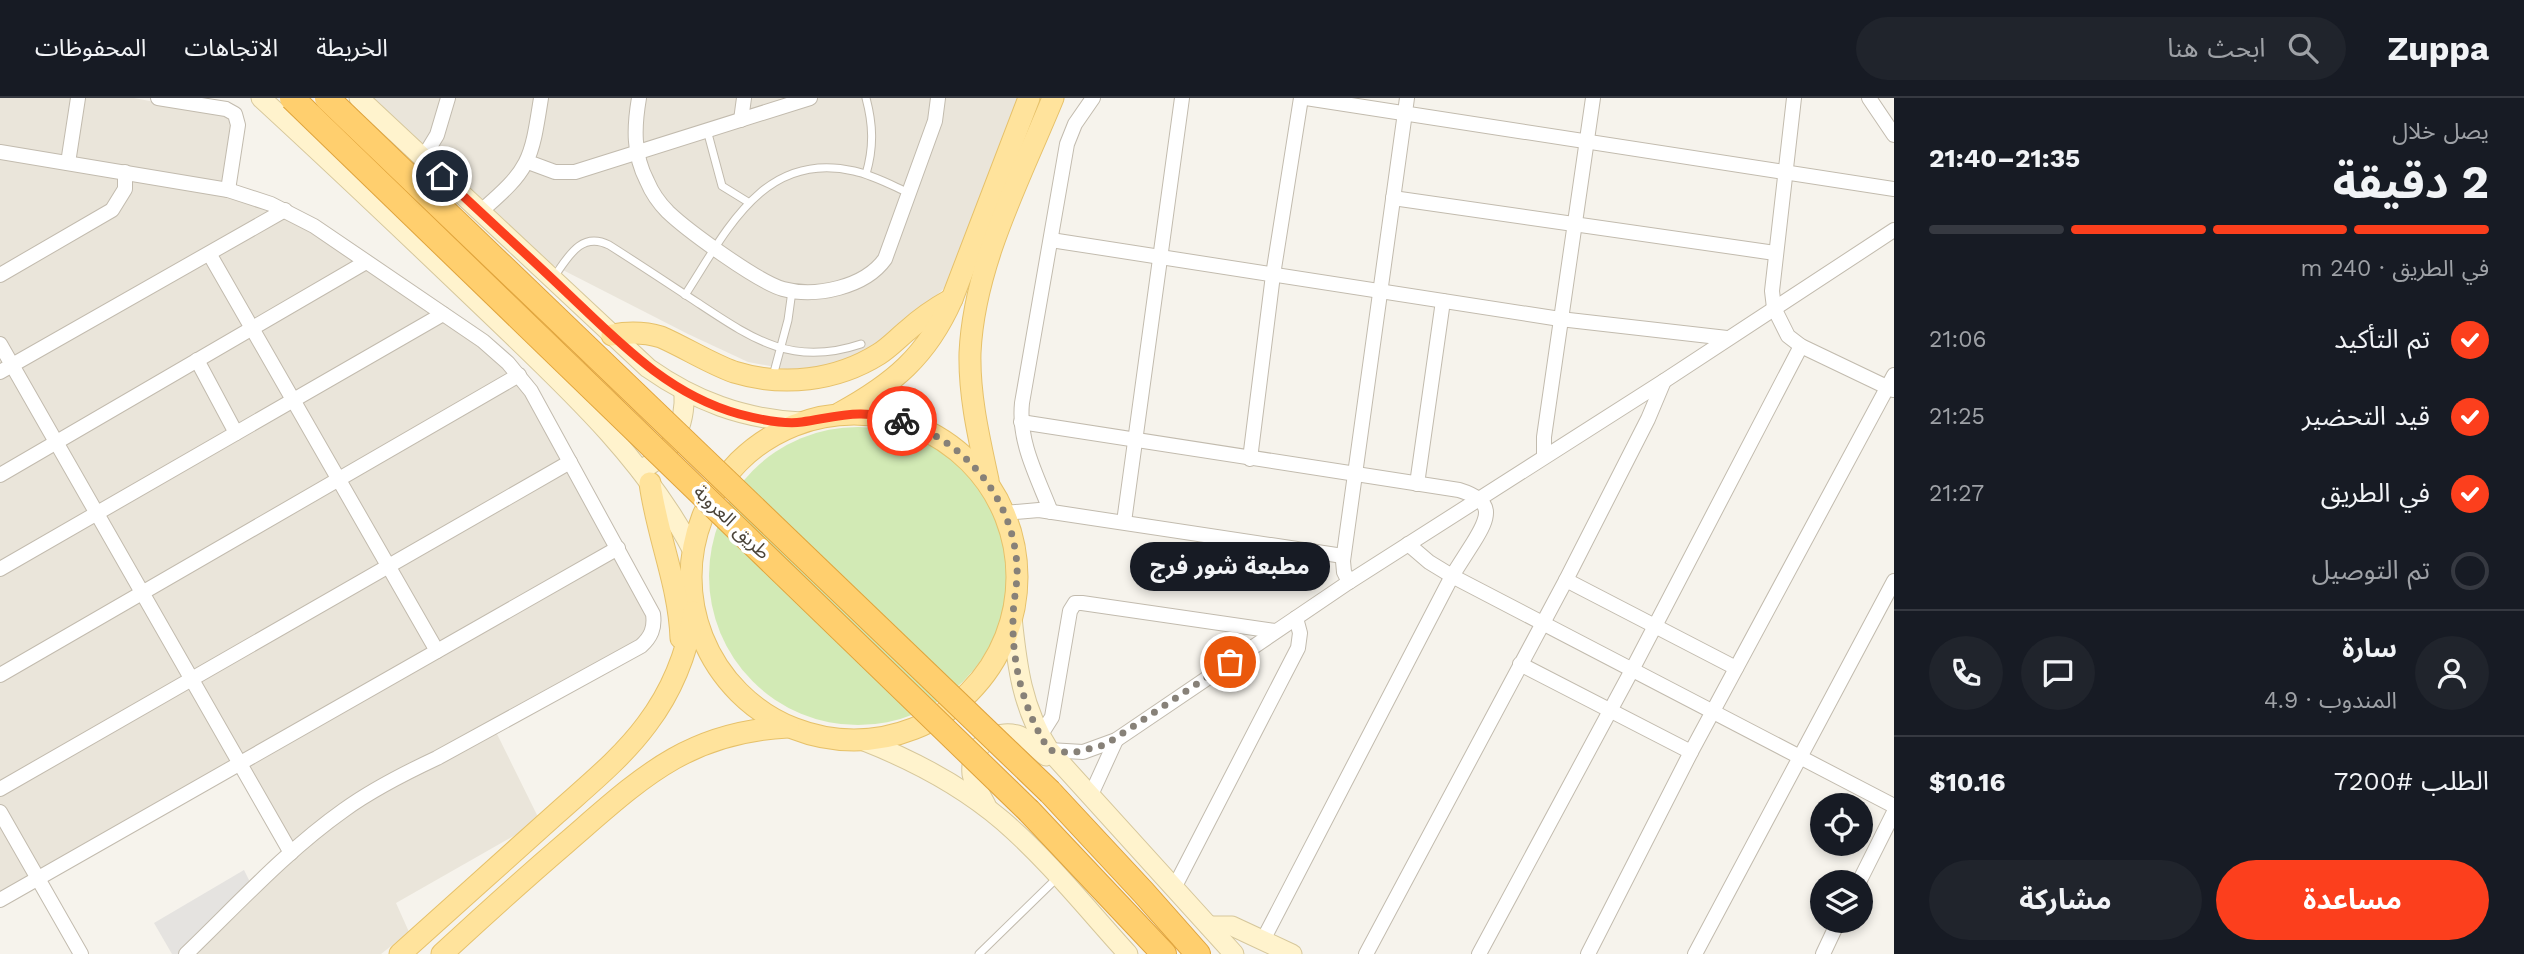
<!DOCTYPE html>
<html lang="ar">
<head>
<meta charset="utf-8">
<style>
  body { margin:0; font-family:"Work Sans","Noto Sans Arabic",sans-serif; background:#20242c; color:#f1f3f6; direction:rtl; height:100vh; display:flex; flex-direction:column; font-size:26px; white-space:nowrap }
  * { box-sizing:border-box; margin:0 }
  p { font-size:23px; color:#9ea1a6 }
  .icon { flex:none; width:38px; height:38px; fill:none; stroke:currentColor; stroke-width:2; stroke-linecap:round; stroke-linejoin:round }
  .map { position:relative; flex:1; overflow:hidden; direction:ltr }
  .side { display:flex; flex-direction:column; background:#171b24; width:630px }
  .side>* { flex:none }
  .tools { position:absolute; left:1810px; top:695px; display:grid; gap:14px }
  .tools a { display:grid; place-items:center; width:63px; height:63px; border-radius:50%; background:#171b24; box-shadow:0 4px 10px #0003; font-size:35px }
  .pin { position:absolute; display:grid; place-items:center; width:60px; height:60px; color:#fff; margin:-30px; border:4px solid #fff; border-radius:50%; box-shadow:0 2px 7px #0007 }
  .courier { position:absolute; display:grid; place-items:center; width:70px; height:70px; margin:-35px; border:5px solid #fc3f1d; border-radius:50%; background:#fff; color:#222; box-shadow:0 2px 9px #0007 }
  .bubble { position:absolute; height:49px; border-radius:24px; background:#171b24; box-shadow:0 4px 10px #0003; font-size:23px; font-weight:700; line-height:49px; text-align:center; direction:rtl }
  .headline em { font-style:normal; font-weight:700 }
  .headline div { display:flex; flex-direction:column-reverse }
  .headline { display:flex; align-items:center; justify-content:space-between; height:119px; padding:0 35px }
  h1 { font-size:46px; font-weight:700; line-height:52px }
  .bar { display:grid; grid-template-columns:repeat(4,1fr); gap:10px 7px; align-content:center; height:84px; padding:0 35px }
  .bar i { height:9px; border-radius:5px; background:#363941 }
  .bar .selected { background:#fc3f1d }
  .bar p { grid-column:span 4 }
  .line { display:flex; align-items:center; gap:18px; padding:0 35px; border-top:2px solid #363941 }
  .line div { flex:1 }
  .round { display:grid; place-items:center; flex:none; width:74px; height:74px; border-radius:37px; background:#20242c }
  ol { padding:0 35px; list-style:none }
  li { display:flex; align-items:center; gap:21px; height:77px }
  li p { margin-inline-start:auto }
  li .icon { padding:7px; border-radius:50%; background:#fc3f1d; color:#fff; stroke-width:4 }
  li:last-child { color:#9ea1a6 }
  li i { width:38px; height:38px; border:4px solid #363941; border-radius:50% }
  .action { display:flex; gap:14px; margin-top:auto; padding:14px 35px }
  .action a { flex:1; height:80px; border-radius:42px; background:#fc3f1d; color:#fff; font-size:28px; font-weight:700; line-height:80px; text-align:center }
  .action a+a { background:#20242c; color:#f1f3f6 }
  header { display:flex; align-items:center; gap:42px; box-sizing:border-box; height:98px; padding:0 35px; background:#171b24; border-bottom:2px solid #363941 }
  header strong { font-size:33px }
  nav { display:flex; gap:38px; margin-inline-start:auto; font-size:24px }
  .search { width:490px; height:63px; background:#20242c; display:flex; align-items:center; gap:18px; box-sizing:border-box; padding:0 24px; border-radius:38px; color:#9ea1a6; font-size:26px }
  main { display:flex; flex:1; min-height:0 }
  .map>svg:first-child { display:block }
  .residential { fill:#eae5da }
  .green { fill:#d2eab5 }
  .parking { fill:#e5e3e0 }
  .lines { fill:none; stroke-linecap:round; stroke-linejoin:round }
  .lane-casing { stroke:#c2bbae; stroke-width:9 }
  .street-casing { stroke:#c2bbae; stroke-width:16 }
  .secondary-casing { stroke:#d6c79b; stroke-width:21 }
  .primary-casing { stroke:#e6c16a; stroke-width:23 }
  .highway-casing { stroke:#e0a43c; stroke-width:26 }
  .lane { stroke:#fff; stroke-width:7 }
  .street { stroke:#fff; stroke-width:14 }
  .secondary { stroke:#fff3cd; stroke-width:19 }
  .primary { stroke:#ffe39c; stroke-width:21 }
  .highway { stroke:#ffcf6e; stroke-width:24 }
  .highway-bridge-casing { stroke:#e0a43c; stroke-width:26; stroke-linecap:butt }
  .highway-bridge { stroke:#ffcf6e; stroke-width:24 }
  .done { stroke:#878178; stroke-width:7; stroke-dasharray:0 12.6 }
  .route { stroke:#fc3f1d; stroke-width:9 }
  .labels { text-anchor:middle; dominant-baseline:central; stroke-width:7; stroke-linejoin:round; paint-order:stroke }
  .street-label { font-size:19px; fill:#4b4439; stroke:#fff }
</style>
</head>
<body>
<header>
<strong>Zuppa</strong>
<div class="search"><svg class="icon" aria-label="search" viewBox="0 0 24 24"><circle cx="10" cy="10" r="6"/><path d="M15 15l6 6"/></svg>ابحث هنا</div>
<nav><a>الخريطة</a><a>الاتجاهات</a><a>المحفوظات</a></nav>
</header>
<main>
<section class="side">
<div class="headline"><div><h1>2 دقيقة</h1><p>يصل خلال</p></div><em>21:35–21:40</em></div>
<div class="bar"><i class="selected"></i><i class="selected"></i><i class="selected"></i><i></i><p>في الطريق · 240 m</p></div>
<ol>
<li><svg class="icon" aria-label="check" viewBox="0 0 24 24"><path d="M5 12l5 5 9-10"/></svg>تم التأكيد<p>21:06</p></li>
<li><svg class="icon" aria-label="check" viewBox="0 0 24 24"><path d="M5 12l5 5 9-10"/></svg>قيد التحضير<p>21:25</p></li>
<li><svg class="icon" aria-label="check" viewBox="0 0 24 24"><path d="M5 12l5 5 9-10"/></svg>في الطريق<p>21:27</p></li>
<li><i></i>تم التوصيل</li>
</ol>
<div class="line" style="height:126px"><a class="round"><svg class="icon" aria-label="person" viewBox="0 0 24 24"><circle cx="12" cy="8" r="4"/><path d="M4 21q1-7 8-7t8 7"/></svg></a><div><b>سارة</b><p>المندوب · 4.9</p></div><a class="round"><svg class="icon" aria-label="chat" viewBox="0 0 24 24"><path d="M4 5h16v11H9l-5 4z"/></svg></a><a class="round"><svg class="icon" aria-label="phone" viewBox="0 0 24 24"><path d="M5 4h4l2 5-3 2q2 4 5 5l2-3 5 2v4C11 20 4 13 5 4z"/></svg></a></div>
<div class="line" style="height:91px"><div>الطلب #7200</div><b>$10.16</b></div>
<div class="action"><a>مساعدة</a><a>مشاركة</a></div>
</section>
<div class="map">
<svg width="1894" height="856" viewBox="0 0 1894 856">
  <rect width="100%" height="100%" fill="#f6f3ec"/>
  <g class="residential">
    <path d="M0,0H134L228,18L232,21L229,99L280,115L366,162L493,252L521,285L653,519V535L493,628L540,723L396,805L409,834L381,856H188L291,752L243,662L0,797Z"/>
    <path d="M357,0H1029L966,170L884,246L844,265L797,273L748,264L688,236L514,147Z"/>
  </g>
  <circle class="green" cx="858" cy="478" r="149"/>
  <path class="parking" d="M244,772L253,790L181,856H172L154,825Z"/>
  <g class="lines">
    <g class="lane-casing">
      <g id="lane">
        <path d="M707,32L722,88L748,104"/>
        <path d="M866,76C874,49 873,26 866,0"/>
        <path d="M554,179C568,159 581,133 609,147C639,166 669,186 698,205C754,242 793,269 861,246"/>
        <path d="M685,197C726,134 763,52 854,73C873,77 891,87 909,95"/>
        <path d="M773,278L788,222L792,193"/>
        <path d="M979,856L1058,779"/>
      </g>
    </g>
    <g class="street-casing">
      <g id="street">
        <path d="M158,0L226,11L235,16L238,27L228,92"/>
        <path d="M639,0C634,29 633,56 647,83C652,95 659,105 668,114C688,133 758,184 783,191C816,200 865,189 885,161L935,23L938,0"/>
        <path d="M1306,0L1894,91"/>
        <path d="M1794,0L1772,193L1774,210L1788,238L1801,248L1893,292"/>
        <path d="M1869,0L1894,37"/>
        <path d="M741,22L744,0"/>
        <path d="M0,54L228,92L271,106L314,128L483,243L508,265L531,293L653,516C655,530 651,539 641,548L437,660C405,675 373,691 344,712C286,753 237,807 186,856"/>
        <path d="M423,60L437,37L448,0"/>
        <path d="M528,64L555,74H575L810,0"/>
        <path d="M68,65L78,0"/>
        <path d="M1393,100L1775,155"/>
        <path d="M480,114C530,71 531,64 541,0"/>
        <path d="M1051,142L1560,221L1727,240"/>
        <path d="M210,157L437,553"/>
        <path d="M0,177L112,112L125,91V74"/>
        <path d="M0,246L291,755"/>
        <path d="M197,262L236,335"/>
        <path d="M0,274L285,112"/>
        <path d="M1021,324L1459,392C1495,403 1490,418 1473,445C1466,456 1459,467 1452,478L1263,842"/>
        <path d="M1544,357V339L1593,0"/>
        <path d="M1250,361L1273,177L1301,0"/>
        <path d="M0,377L366,164"/>
        <path d="M1417,386L1443,203"/>
        <path d="M1051,414C1037,378 1018,344 1022,305L1067,46L1075,26L1093,0"/>
        <path d="M1004,415L1039,412L1343,458"/>
        <path d="M1124,424L1182,0"/>
        <path d="M1408,446L1429,464L1452,478L1894,708"/>
        <path d="M0,471L443,216"/>
        <path d="M1566,482L1736,570"/>
        <path d="M1349,484L1344,474L1343,463L1407,0"/>
        <path d="M1520,566L1691,654"/>
        <path d="M0,577L519,277"/>
        <path d="M1040,638L1052,619L1070,513L1075,505H1082L1275,533"/>
        <path d="M1049,652L1083,654L1116,642L1349,484L1664,283L1894,132"/>
        <path d="M0,691L570,364"/>
        <path d="M1090,699L1116,642"/>
        <path d="M0,714L81,856"/>
        <path d="M1859,784L1894,714"/>
        <path d="M1174,790L1298,550L1300,535L1296,520"/>
        <path d="M0,802L618,450"/>
        <path d="M1366,856L1566,482L1648,321L1664,283"/>
        <path d="M1479,856L1632,572L1801,248"/>
        <path d="M1588,856L1691,654L1894,277"/>
        <path d="M1695,856L1894,483"/>
        <path d="M1823,856L1839,822"/>
      </g>
    </g>
    <g class="secondary-casing">
      <g id="secondary">
        <path d="M261,0C338,71 414,143 490,216C565,288 644,360 693,453"/>
        <path d="M359,0L648,270C695,303 743,321 801,324"/>
        <path d="M640,372C672,357 686,328 684,293"/>
        <path d="M1012,519C1017,568 1022,610 1049,652L1234,856"/>
        <path d="M864,643C915,663 962,688 1003,723C1049,763 1087,811 1128,856"/>
        <path d="M986,707C981,697 974,687 972,676C969,649 995,629 1020,638C1030,642 1038,652 1046,658"/>
        <path d="M1209,828H1232L1292,856"/>
      </g>
    </g>
    <g class="primary-casing">
      <g id="primary">
        <path d="M612,237C629,234 644,234 661,239C686,250 709,265 734,274C783,289 836,283 879,256C890,249 898,240 908,232C921,220 936,210 952,201"/>
        <path d="M840,315C893,286 927,258 952,201L1029,0"/>
        <circle cx="854" cy="479" r="163"/>
        <path d="M988,382C979,340 969,298 970,255C974,166 1020,81 1053,0"/>
        <path d="M650,385C657,438 679,486 681,540"/>
        <path d="M400,856C452,809 504,763 556,716C587,688 622,660 647,626C672,593 687,555 694,514"/>
        <path d="M442,856C483,818 524,781 566,745C639,682 686,634 788,629"/>
      </g>
    </g>
    <g class="highway-casing">
      <g id="highway">
        <path d="M1050,694L1144,795L1198,856"/>
        <path d="M1029,713L1164,856"/>
      </g>
    </g>
    <use href="#lane" class="lane"/>
    <use href="#street" class="street"/>
    <use href="#secondary" class="secondary"/>
    <use href="#primary" class="primary"/>
    <use href="#highway" class="highway"/>
    <g class="highway-bridge-casing">
      <g id="highway-bridge">
        <path d="M292,0L1029,713"/>
        <path d="M327,0L1050,694"/>
      </g>
    </g>
    <use href="#highway-bridge" class="highway-bridge"/>
  </g>
  <g class="lines">
    <path class="done" d="M902,323C965,343 1013,400 1017,468C1018,486 1013,503 1013,521C1012,567 1024,613 1049,652L1072,655L1105,647L1230,564"/>
    <path class="route" d="M442,78C482,116 523,153 563,191C616,241 666,296 739,316C758,321 783,327 802,324C841,318 862,310 902,323"/>
  </g>
  <g class="labels">
    <g class="street-label">
      <text transform="translate(732 424) rotate(44)">طريق العروبة</text>
    </g>
  </g>
</svg>
<div class="tools">
<a><svg class="icon" aria-label="locate" viewBox="0 0 24 24"><circle cx="12" cy="12" r="6"/><path d="M12 2v4M12 18v4M2 12h4M18 12h4"/></svg></a>
<a><svg class="icon" aria-label="layers" viewBox="0 0 24 24"><path d="M12 4l9 5-9 5-9-5zM3 14l9 5 9-5"/></svg></a>
</div>
<div class="pin" style="left:1230px;top:564px;background:#ea580c"><svg class="icon" aria-label="bag" viewBox="0 0 24 24"><path d="M5 8h14l-1 12H6zM9 8a3 3 0 0 1 6 0"/></svg></div>
<div class="pin" style="left:442px;top:78px;background:#1f2937"><svg class="icon" aria-label="home" viewBox="0 0 24 24"><path d="M3 11l9-7 9 7M6 9v11h12V9"/></svg></div>
<div class="courier" style="left:902px;top:323px"><svg class="icon" aria-label="bike" viewBox="0 0 24 24"><circle cx="6" cy="16" r="4"/><circle cx="18" cy="16" r="4"/><path d="M6 16l4-8h5l3 8M10 8l3 8H6M13 5h3"/></svg></div>
<div class="bubble" style="left:1130px;top:444px;width:200px">مطبعة شور فرج</div>
</div>
</main>
</body>
</html>
